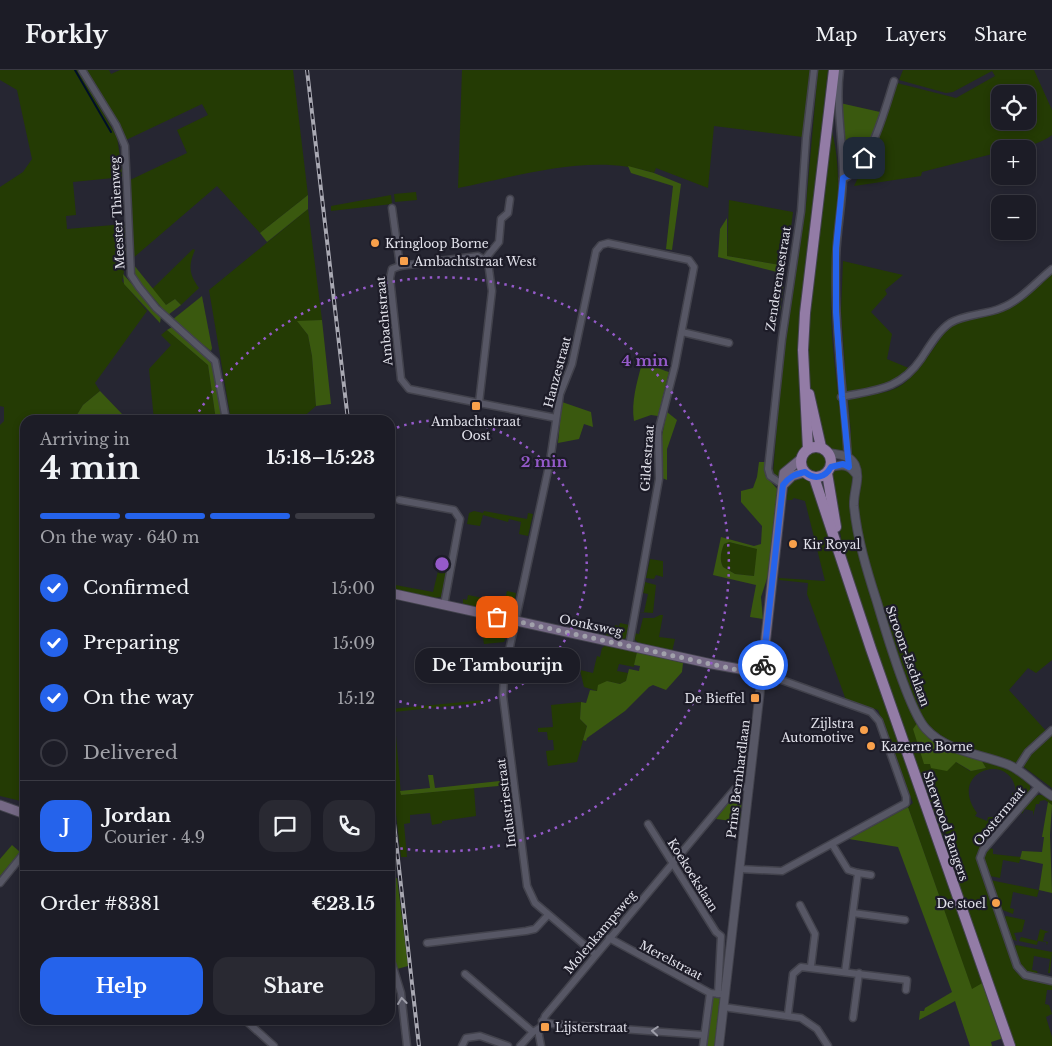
<!DOCTYPE html>
<html lang="en">
<head>
<meta charset="utf-8">
<style>
  body { margin:0; font-family:"Libre Baskerville",serif; background:#292932; color:#f1f3f6; height:100vh; display:flex; flex-direction:column; font-size:19px; white-space:nowrap }
  * { box-sizing:border-box; margin:0 }
  p { font-size:16px; color:#a0a1a7 }
  .icon { flex:none; width:28px; height:28px; fill:none; stroke:currentColor; stroke-width:2; stroke-linecap:round; stroke-linejoin:round }
  .map { position:relative; flex:1; overflow:hidden }
  .side { position:absolute; left:20px; top:345px; width:375px; height:610px; display:flex; flex-direction:column; background:#1c1c26; border-radius:15px; box-shadow:0 2px 8px #0003,0 0 0 1px #3a3a43 }
  .side>* { flex:none }
  .controls { position:absolute; left:991px; top:15px; display:grid; gap:10px }
  .controls a { display:grid; place-items:center; width:45px; height:45px; border-radius:10px; background:#1c1c26; box-shadow:0 2px 8px #0003,0 0 0 1px #3a3a43; font-size:25px }
  .pin { position:absolute; display:grid; place-items:center; width:42px; height:42px; color:#fff; margin:-21px; border-radius:10px; box-shadow:0 2px 8px #0006 }
  .courier { position:absolute; display:grid; place-items:center; width:50px; height:50px; margin:-25px; border:4px solid #2563eb; border-radius:50%; background:#fff; color:#222; box-shadow:0 1px 6px #0007 }
  .bubble { position:absolute; height:35px; border-radius:15px; background:#1c1c26; box-shadow:0 2px 8px #0003,0 0 0 1px #3a3a43; font-size:16px; font-weight:700; line-height:35px; text-align:center }
  .overview em { font-style:normal; font-weight:700 }
  .overview div { display:flex; flex-direction:column-reverse }
  .overview { display:flex; align-items:center; justify-content:space-between; height:85px; padding:0 20px }
  h1 { font-size:32px; font-weight:700; line-height:38px }
  .bar { display:grid; grid-template-columns:repeat(4,1fr); gap:8px 5px; align-content:center; height:60px; padding:0 20px }
  .bar i { height:6px; border-radius:4px; background:#3a3a43 }
  .bar .active { background:#2563eb }
  .bar p { grid-column:span 4 }
  .line { display:flex; align-items:center; gap:12px; padding:0 20px; border-top:1px solid #3a3a43 }
  .line div { flex:1 }
  .round { display:grid; place-items:center; flex:none; width:52px; height:52px; border-radius:15px; background:#292932 }
  ol { padding:0 20px; list-style:none }
  li { display:flex; align-items:center; gap:15px; height:55px }
  li p { margin-inline-start:auto }
  li .icon { padding:5px; border-radius:50%; background:#2563eb; color:#fff; stroke-width:4 }
  li:last-child { color:#a0a1a7 }
  li i { width:28px; height:28px; border:2px solid #3a3a43; border-radius:50% }
  .cta { display:flex; gap:10px; margin-top:auto; padding:10px 20px }
  .cta a { flex:1; height:58px; border-radius:15px; background:#2563eb; color:#fff; font-size:20px; font-weight:700; line-height:58px; text-align:center }
  .cta a+a { background:#292932; color:#f1f3f6 }
  header { display:flex; align-items:center; gap:30px; box-sizing:border-box; height:70px; padding:0 25px; background:#1c1c26; border-bottom:1px solid #3a3a43 }
  header strong { font-size:24px }
  nav { display:flex; gap:28px; margin-inline-start:auto; font-size:18px }
  .map>svg:first-child { display:block }
  .green { fill:#243b04; fill-rule:evenodd }
  .forest { fill:#3a590f; fill-rule:evenodd }
  .lines { fill:none; stroke-linecap:round; stroke-linejoin:round }
  .stream { stroke:#000e29; stroke-width:2 }
  .minor-casing { stroke:#42424c; stroke-width:9 }
  .tertiary-casing { stroke:#42424c; stroke-width:10 }
  .secondary-casing { stroke:#42424c; stroke-width:11 }
  .primary-casing { stroke:#42424c; stroke-width:12 }
  .minor { stroke:#575765; stroke-width:6 }
  .tertiary { stroke:#575765; stroke-width:8 }
  .secondary { stroke:#756985; stroke-width:9 }
  .primary { stroke:#937ca6; stroke-width:10 }
  .rail-casing { stroke:#a9a9b3; stroke-width:4 }
  .rail { stroke:#1d1c28; stroke-width:2; stroke-dasharray:5.5; stroke-linecap:butt }
  .oneway { stroke:#9d9da8 }
  .done { stroke:#a1a1ab; stroke-width:5; stroke-dasharray:0 9 }
  .route { stroke:#2563eb; stroke-width:6 }
  .ring { fill:none; stroke:#955aca; stroke-width:2.5; stroke-dasharray:2.5 5 }
  .poi-dot { fill:#f8a04b; stroke:#1d1c28; stroke-width:2 }
  .labels { text-anchor:middle; dominant-baseline:central; stroke-width:4.5; stroke-linejoin:round; paint-order:stroke }
  .street-label { font-size:12px; fill:#e3e3ec; stroke:#1d1c28 }
  .poi-label { font-size:12px; fill:#e3e3ec; stroke:#1d1c28; text-anchor:start }
  .centre { fill:#955aca; stroke:#1d1c28; stroke-width:2.5 }
  .ring-label { font-size:15px; text-anchor:middle; font-weight:bold; fill:#955aca; stroke:#1d1c28; stroke-width:4.5; stroke-linejoin:round; paint-order:stroke }
</style>
</head>
<body>
<header>
<strong>Forkly</strong>
<nav><a>Map</a><a>Layers</a><a>Share</a></nav>
</header>
<div class="map">
<svg width="1052" height="976" viewBox="0 0 1052 976">
  <rect width="100%" height="100%" fill="#262632"/>
  <g class="green">
    <path d="M0,0H78L117,67L123,107L73,112L76,145L66,146L67,159L125,154L126,192L122,211L147,241L95,313L100,321L83,335L75,348L77,350H25V732L0,726V355L4,351V337L0,336V117L23,102L32,89L17,20L0,10Z"/>
    <path d="M87,0H109L111,4L120,0H293L308,125L260,163L217,116L132,189L130,110L187,83L177,60L208,45L202,34L126,70Z"/>
    <path d="M462,0H811L803,67L714,56L708,118L656,98L654,103C592,82 520,106 458,118Z"/>
    <path d="M818,0H828L804,208L805,377L780,408L777,409L773,404L781,304L806,135Z"/>
    <path d="M903,0H1034L1052,40V65C1038,76 1017,79 1000,79V82L922,102L921,106L854,116L871,81L897,13L956,28L995,6L992,1L953,22L946,23L899,10ZM1000,24H1028V51H1000Z"/>
    <path d="M830,54C847,111 832,170 831,228C830,277 839,326 845,375L842,381L832,380L826,376L810,314L807,270Z"/>
    <path d="M416,122L417,130L395,132L394,124Z"/>
    <path d="M391,125L392,134L331,141V136Z"/>
    <path d="M729,130L793,142L786,196L727,186Z"/>
    <path d="M308,139L322,250L298,252L308,265L312,286L316,336L300,350H231L209,220Z"/>
    <path d="M193,179L195,180C188,196 189,204 199,218L181,235L175,229L166,235L152,219Z"/>
    <path d="M843,191L903,205L885,220L887,224L871,242L892,264L887,289L911,299L895,313L847,325L841,241Z"/>
    <path d="M1052,203V590L1036,603L1028,598L1009,620L1047,662L1027,679L1016,693C979,678 943,679 919,643L880,534L863,470L848,364L851,363L848,330C861,326 876,325 889,321C914,314 932,279 947,259L954,254L1006,239Z"/>
    <path d="M167,260L208,295L216,350H154L149,299L171,275L161,265Z"/>
    <circle cx="816" cy="391" r="12"/>
    <path d="M842,396L854,405V451L930,694L956,692L970,701L986,698L980,688L1013,700L1030,714V721L1021,731H1017L1012,727V723L1016,722C1012,680 946,701 977,743L975,746L987,751L988,747H995L996,751L1003,749L1011,742L1009,739L1015,737V738L998,758L992,754L990,755L996,760L979,779L977,792L1015,901L1023,907L1052,914V920H1047L1045,934L1049,935L1052,944L1046,947L1052,967V976H1015L893,630L843,479L830,403Z"/>
    <path d="M805,406L810,409L984,912L972,920L908,737L913,733L878,640L846,630L807,524L808,513L779,510V508L825,511L805,431L794,428L792,430H786L790,410Z"/>
    <path d="M474,441L483,443L484,441L527,449L528,443L533,444L528,466L519,464L521,452L509,449L508,452L483,445L480,456L467,454L469,443Z"/>
    <path d="M729,472L758,479L754,506L735,504L723,497C719,489 721,482 724,474Z"/>
    <path d="M650,489L663,491V507L656,505L654,509L646,508Z"/>
    <path d="M439,497L447,498L441,527L434,528L390,519V514L433,522Z"/>
    <path d="M645,512L656,515L653,543L639,542H644L648,524L643,523Z"/>
    <path d="M507,521L516,523L512,542L506,544L495,540L488,541L491,530L504,533Z"/>
    <path d="M468,525L488,529L486,540L465,534L463,535V529L467,530Z"/>
    <path d="M660,545H663L659,567L675,569L672,582L640,574L634,569V563L639,564L643,548H654Z"/>
    <path d="M489,549L505,553L509,561L504,572L484,574L483,568L491,567Z"/>
    <path d="M620,553L629,555L626,568L620,570L605,567L607,562L613,563L615,555L619,556Z"/>
    <path d="M606,575L637,582L634,597L619,594L617,601L628,603L626,611L620,614L607,611L597,621L584,617L580,600L593,603L597,586L600,587L602,578Z"/>
    <path d="M485,630V632L394,642L401,725L474,718L476,746L442,751V753L432,755L430,743L410,745V753L404,754L407,787H401L390,692V639Z"/>
    <path d="M581,632L580,649L587,656L577,692L548,696L546,681L554,680L553,670H548L547,662H538V658L553,657L551,635Z"/>
    <path d="M1052,664V718L1024,697C1024,684 1043,672 1052,664Z"/>
    <path d="M1038,725H1043L1052,731V735L1045,730L1040,731L1039,734H1036L1033,746V741L1025,739L1022,744L1021,740L1033,728Z"/>
    <path d="M989,778L993,779V784L1021,787L1019,793L1003,790L1000,808L990,806L983,789Z"/>
    <path d="M990,810L1039,820L1037,827L1013,822L1010,838L1014,839L1013,844L1000,839Z"/>
    <path d="M1006,846L1025,850L1022,862L1014,863L1017,871L1011,869L1004,849Z"/>
    <path d="M1040,859L1049,862L1045,863L1043,871L1048,872L1047,875L1046,872L1038,871L1037,875L1019,871L1021,867L1037,871Z"/>
    <path d="M1016,875L1052,882L1050,903H1048L1050,889L1034,886L1032,900L1037,901L1038,905L1024,901L1014,878Z"/>
  </g>
  <g class="forest">
    <path d="M840,33L880,42C873,62 865,93 846,103Z"/>
    <path d="M628,96L654,103L681,114L672,180L666,179L673,116L631,103Z"/>
    <path d="M308,125V139L267,172L260,163Z"/>
    <path d="M727,148V186L786,196L780,241L777,238L781,203L718,187L720,159Z"/>
    <path d="M133,194L166,235L175,229L181,235L168,245L133,204Z"/>
    <path d="M123,204L161,247L160,253L124,214Z"/>
    <path d="M202,226L212,278L211,281L172,250Z"/>
    <path d="M322,250L331,334L316,336L312,286L308,265L297,251Z"/>
    <path d="M172,257L212,290L223,350H216L208,295L167,260Z"/>
    <path d="M642,293C651,293 660,300 669,302L658,346L651,345L634,351C631,332 637,312 642,293Z"/>
    <path d="M100,321L122,344L132,349L147,350L75,348L83,335Z"/>
    <path d="M562,332L591,342L593,357L584,354L579,369L558,373Z"/>
    <path d="M667,342L677,350L667,379V410L662,408L660,375Z"/>
    <path d="M759,392H767L765,405L778,420L770,499L761,527L763,549L750,547L756,515L713,505L721,467L754,476L761,474L762,456L741,432V421L753,418L757,407ZM729,472L757,479L754,506L735,504L723,497C719,489 721,482 724,474Z"/>
    <path d="M637,582L670,587L671,590L683,593L682,602L666,620L653,615L649,617L625,641L587,668L586,671L583,670L587,656L580,649L581,632L586,633L590,620L597,621L598,615L607,611L620,614L626,611L629,599L639,601L640,596L634,595Z"/>
    <path d="M918,652L922,659L980,688L986,698L971,701L956,692L947,701L931,698L930,694H924L913,659Z"/>
    <path d="M428,705H433L435,718L509,710V715L401,725L400,721L430,718Z"/>
    <path d="M739,728L742,729L740,752L716,749L729,732Z"/>
    <path d="M1048,732L1052,735L1050,765L1052,823L1039,820L1043,794L1020,789L1022,781L1042,782L1044,767H1042Z"/>
    <path d="M908,737L972,919L984,912L1004,968L991,972L992,976H970L955,931L919,950L920,941H924L925,938L952,922L898,777L849,769Z"/>
    <path d="M12,775L20,782L0,806V789Z"/>
    <path d="M397,808L408,896L397,899L390,879V855L393,853L390,838V809Z"/>
    <path d="M714,926L721,927L715,976H707L712,928Z"/>
  </g>
  <g class="lines">
    <path class="stream" d="M75,0L111,62"/>
    <g class="minor-casing">
      <g id="minor">
        <path d="M82,0L116,55L125,76L131,205L139,217L156,238L215,291L226,350"/>
        <path d="M840,0C835,37 844,73 843,110C842,138 836,165 836,193C834,259 844,324 848,390"/>
        <path d="M843,109C871,97 885,38 894,11"/>
        <path d="M392,138L400,196"/>
        <path d="M478,186L488,192L492,221L479,333L409,319L401,309L390,208L392,199L400,196Z"/>
        <path d="M485,189L499,172L501,149L508,143L510,129"/>
        <path d="M682,262L729,273"/>
        <path d="M841,327C875,320 900,320 921,289C929,277 938,261 950,253C964,244 985,245 1001,238C1020,231 1036,212 1052,199"/>
        <path d="M479,333L556,348"/>
        <path d="M783,415L770,406L768,399L782,269L801,141L806,68L814,0"/>
        <path d="M399,430L454,440L460,449L444,535"/>
        <path d="M1017,699L1028,682L1052,660"/>
        <path d="M1039,716L983,780L980,788L1017,896L1025,905L1052,911"/>
        <path d="M648,754L716,862L721,866L718,924"/>
        <path d="M832,774L848,800L858,803"/>
        <path d="M740,799L782,801L906,733V727L879,651L871,642L762,603"/>
        <path d="M0,813L25,782"/>
        <path d="M800,835L815,864L811,896"/>
        <path d="M853,843L905,850"/>
        <path d="M609,868L710,923L721,924"/>
        <path d="M427,873L526,861L535,859L548,845"/>
        <path d="M595,884L535,833L527,816L503,626L504,604L550,391L560,324L572,294L596,181L601,175L608,173L689,190L694,197L675,296L658,362L659,409L629,576"/>
        <path d="M390,887L401,923L407,976"/>
        <path d="M845,902L858,803L871,805"/>
        <path d="M465,904L533,962"/>
        <path d="M723,937L801,948L817,959L828,976"/>
        <path d="M788,944L793,904L801,897L907,910L906,920"/>
        <path d="M853,948L859,903"/>
        <path d="M245,950L274,976"/>
        <path d="M542,951L553,954L704,965"/>
        <path d="M538,960L541,976"/>
        <path d="M462,976L466,968L480,966L508,976"/>
        <path d="M520,976L533,962L541,957L545,946L719,738L735,719L749,717"/>
        <path d="M703,976L710,923"/>
      </g>
    </g>
    <g class="tertiary-casing">
      <g id="tertiary">
        <path d="M829,383C840,385 849,384 855,395C861,408 853,422 854,436C857,468 867,501 877,532C885,559 909,641 926,659C947,682 981,684 1009,695C1025,702 1037,717 1052,726"/>
        <path d="M831,397C842,394 849,394 856,404"/>
        <path d="M719,976L762,603"/>
      </g>
    </g>
    <g class="secondary-casing">
      <g id="secondary">
        <path d="M783,415L792,406L805,402"/>
        <path d="M390,523L712,594L762,603L784,403L801,389"/>
        <path d="M0,735L25,744"/>
      </g>
    </g>
    <g class="primary-casing">
      <g id="primary">
        <path d="M809,324L821,377"/>
        <circle cx="816" cy="392" r="15"/>
        <path d="M808,379L803,280L805,243L834,0"/>
        <path d="M827,403L836,457"/>
        <path d="M814,407L871,579L1010,976"/>
      </g>
    </g>
    <use href="#minor" class="minor"/>
    <use href="#tertiary" class="tertiary"/>
    <use href="#secondary" class="secondary"/>
    <use href="#primary" class="primary"/>
    <g class="rail-casing">
      <g id="rail">
        <path d="M307,0L348,350"/>
        <path d="M390,718L419,976"/>
      </g>
    </g>
    <use href="#rail" class="rail"/>
  </g>
  <defs><path id="oneway-chevron" d="M-2-3.5L2.5 0L-2 3.5" fill="none" stroke-width="1.6" stroke-linecap="round" stroke-linejoin="round" transform="scale(1.25)"/></defs>
  <g class="oneway">
    <use href="#oneway-chevron" transform="translate(402 931) rotate(-97)"/>
    <use href="#oneway-chevron" transform="translate(655 961) rotate(-176)"/>
  </g>
  <g class="lines">
    <path class="done" d="M497,547L747,602L762,603L763,595"/>
    <path class="route" d="M763,595L783,415C789,407 795,404 805,402C814,410 825,408 831,397L843,394L849,397L842,327L836,242V178L843,108L855,103L864,88"/>
  </g>
  <g class="ring">
    <path d="M390 360A144 144 0 1 1 390 628"/>
    <path d="M195 348A287 287 0 1 1 392 777"/>
  </g>
  <g class="poi-dot">
    <circle cx="375" cy="173" r="5"/>
    <rect x="399" y="186" width="10" height="10" rx="2.5"/>
    <rect x="471" y="331" width="10" height="10" rx="2.5"/>
    <circle cx="793" cy="474" r="5"/>
    <rect x="750" y="623" width="10" height="10" rx="2.5"/>
    <circle cx="864" cy="660" r="5"/>
    <circle cx="871" cy="676" r="5"/>
    <circle cx="996" cy="833" r="5"/>
    <rect x="540" y="952" width="10" height="10" rx="2.5"/>
  </g>
  <g class="labels">
    <g class="street-label">
      <text transform="translate(117 143) rotate(-93)">Meester Thienweg</text>
      <text transform="translate(778 209) rotate(-81)">Zenderensestraat</text>
      <text transform="translate(384 251) rotate(-95)">Ambachtstraat</text>
      <text transform="translate(557 302) rotate(-75)">Hanzestraat</text>
      <text transform="translate(647 388) rotate(-86)">Gildestraat</text>
      <text transform="translate(591 555) rotate(12)">Oonksweg</text>
      <text transform="translate(908 586) rotate(70)">Stroom-Eschlaan</text>
      <text transform="translate(738 709) rotate(-83)">Prins Bernhardlaan</text>
      <text transform="translate(506 733) rotate(-97)">Industriestraat</text>
      <text transform="translate(999 746) rotate(-50)">Oostermaat</text>
      <text transform="translate(946 756) rotate(71)">Sherwood Rangers</text>
      <text transform="translate(693 805) rotate(58)">Koekoekslaan</text>
      <text transform="translate(600 862) rotate(-50)">Molenkampsweg</text>
      <text transform="translate(671 890) rotate(28)">Merelstraat</text>
    </g>
    <g class="poi-label">
      <text x="385" y="173">Kringloop Borne</text>
      <text x="414" y="191">Ambachtstraat West</text>
      <text x="476" y="351" text-anchor="middle">Ambachtstraat<tspan x="476" dy="14">Oost</tspan></text>
      <text x="803" y="474">Kir Royal</text>
      <text x="745" y="628" text-anchor="end">De Bieffel</text>
      <text x="854" y="653" text-anchor="end">Zijlstra<tspan x="854" dy="14">Automotive</tspan></text>
      <text x="881" y="676">Kazerne Borne</text>
      <text x="986" y="833" text-anchor="end">De stoel</text>
      <text x="555" y="957">Lijsterstraat</text>
    </g>
  </g>
  <circle cx="442" cy="494" r="8" class="centre"/>
  <g class="ring-label">
    <text x="645" y="296">4 min</text>
    <text x="544" y="397">2 min</text>
  </g>
</svg>
<div class="controls">
<a><svg class="icon" aria-label="locate" viewBox="0 0 24 24"><circle cx="12" cy="12" r="6"/><path d="M12 2v4M12 18v4M2 12h4M18 12h4"/></svg></a>
<a>+</a>
<a>−</a>
</div>
<div class="pin" style="left:497px;top:547px;background:#ea580c"><svg class="icon" aria-label="bag" viewBox="0 0 24 24"><path d="M5 8h14l-1 12H6zM9 8a3 3 0 0 1 6 0"/></svg></div>
<div class="pin" style="left:864px;top:88px;background:#1f2937"><svg class="icon" aria-label="home" viewBox="0 0 24 24"><path d="M3 11l9-7 9 7M6 9v11h12V9"/></svg></div>
<div class="courier" style="left:763px;top:595px"><svg class="icon" aria-label="bike" viewBox="0 0 24 24"><circle cx="6" cy="16" r="4"/><circle cx="18" cy="16" r="4"/><path d="M6 16l4-8h5l3 8M10 8l3 8H6M13 5h3"/></svg></div>
<div class="bubble" style="left:415px;top:578px;width:165px">De Tambourijn</div>
<section class="side">
<div class="overview"><div><h1>4 min</h1><p>Arriving in</p></div><em>15:18–15:23</em></div>
<div class="bar"><i class="active"></i><i class="active"></i><i class="active"></i><i></i><p>On the way · 640 m</p></div>
<ol>
<li><svg class="icon" aria-label="check" viewBox="0 0 24 24"><path d="M5 12l5 5 9-10"/></svg>Confirmed<p>15:00</p></li>
<li><svg class="icon" aria-label="check" viewBox="0 0 24 24"><path d="M5 12l5 5 9-10"/></svg>Preparing<p>15:09</p></li>
<li><svg class="icon" aria-label="check" viewBox="0 0 24 24"><path d="M5 12l5 5 9-10"/></svg>On the way<p>15:12</p></li>
<li><i></i>Delivered</li>
</ol>
<div class="line" style="height:90px"><b class="round" style="background:#2563eb;color:#fff">J</b><div><b>Jordan</b><p>Courier · 4.9</p></div><a class="round"><svg class="icon" aria-label="chat" viewBox="0 0 24 24"><path d="M4 5h16v11H9l-5 4z"/></svg></a><a class="round"><svg class="icon" aria-label="phone" viewBox="0 0 24 24"><path d="M5 4h4l2 5-3 2q2 4 5 5l2-3 5 2v4C11 20 4 13 5 4z"/></svg></a></div>
<div class="line" style="height:65px"><div>Order #8381</div><b>€23.15</b></div>
<div class="cta"><a>Help</a><a>Share</a></div>
</section>
</div>
</body>
</html>
